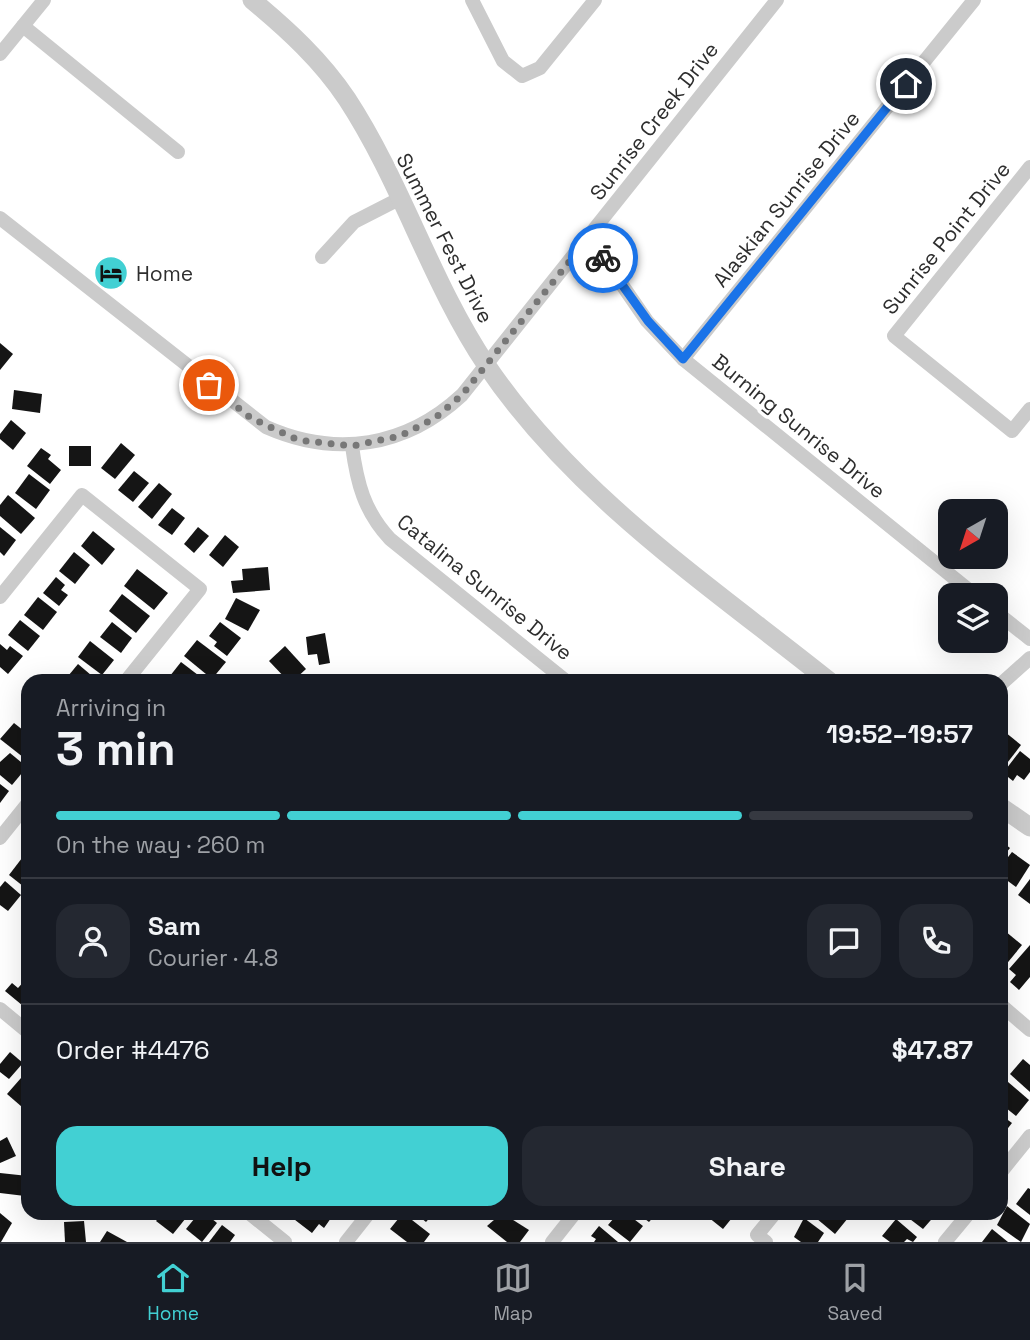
<!DOCTYPE html>
<html lang="en">
<head>
<meta charset="utf-8">
<style>
  body { margin:0; font-family:"Space Grotesk",sans-serif; background:#242831; color:#f1f3f6; height:100vh; display:flex; flex-direction:column; font-size:26px; white-space:nowrap }
  * { box-sizing:border-box; margin:0 }
  p { font-size:23px; color:#9ea1a6 }
  .icon { flex:none; width:38px; height:38px; fill:none; stroke:currentColor; stroke-width:2; stroke-linecap:round; stroke-linejoin:round }
  .map { position:relative; flex:1; overflow:hidden }
  .panel { position:absolute; left:21px; top:674px; width:987px; height:546px; display:flex; flex-direction:column; background:#171b24; border-radius:21px; box-shadow:0 7px 28px #0002 }
  .panel>* { flex:none }
  .needle { width:46px; rotate:219deg }
  .buttons { position:absolute; left:938px; top:499px; display:grid; gap:14px }
  .buttons a { display:grid; place-items:center; width:70px; height:70px; border-radius:14px; background:#171b24; box-shadow:0 7px 28px #0002; font-size:35px }
  .pin { position:absolute; display:grid; place-items:center; width:60px; height:60px; color:#fff; margin:-30px; border:4px solid #fff; border-radius:50%; box-shadow:0 2px 7px #0007 }
  .courier { position:absolute; display:grid; place-items:center; width:70px; height:70px; margin:-35px; border:5px solid #1a73e8; border-radius:50%; background:#fff; color:#222; box-shadow:0 2px 9px #0007 }
  .head em { font-style:normal; font-weight:600 }
  .head div { display:flex; flex-direction:column-reverse }
  .head { display:flex; align-items:center; justify-content:space-between; height:119px; padding:0 35px }
  h1 { font-size:46px; font-weight:600; line-height:52px }
  .bar { display:grid; grid-template-columns:repeat(4,1fr); gap:10px 7px; align-content:center; height:84px; padding:0 35px }
  .bar i { height:9px; border-radius:5px; background:#363941 }
  .bar .active { background:#42d0d3 }
  .bar p { grid-column:span 4 }
  .line { display:flex; align-items:center; gap:18px; padding:0 35px; border-top:2px solid #363941 }
  .line div { flex:1 }
  .round { display:grid; place-items:center; flex:none; width:74px; height:74px; border-radius:21px; background:#242831 }
  .primary-button { display:flex; gap:14px; margin-top:auto; padding:14px 35px }
  .primary-button a { flex:1; height:80px; border-radius:21px; background:#42d0d3; color:#111; font-size:28px; font-weight:600; line-height:80px; text-align:center }
  .primary-button a+a { background:#242831; color:#f1f3f6 }
  .dock { display:flex; justify-content:space-around; align-items:center; height:98px; border-top:2px solid #363941; background:#171b24; font-size:19px; color:#9ea1a6 }
  .dock a { display:grid; justify-items:center; gap:4px }
  .dock .active { color:#42d0d3 }
  .map>svg:first-child { display:block }
  .building { fill:#151515 }
  .lines { fill:none; stroke-linecap:round; stroke-linejoin:round }
  .minor { stroke:#cbcbcb; stroke-width:14 }
  .tertiary { stroke:#cbcbcb; stroke-width:19 }
  .done { stroke:#777; stroke-width:7; stroke-dasharray:0 12.6 }
  .route { stroke:#1a73e8; stroke-width:9 }
  .labels { text-anchor:middle; dominant-baseline:central; stroke-width:7; stroke-linejoin:round; paint-order:stroke }
  .street-label { font-size:21px; fill:#2e2e2e; stroke:#fff }
  .poi-label { font-size:21px; fill:#2e2e2e; stroke:#fff; text-anchor:start }
</style>
</head>
<body>
<div class="map">
<svg width="1030" height="1242" viewBox="0 0 1030 1242">
  <rect width="100%" height="100%" fill="#fff"/>
  <g class="building">
    <path d="M0,343L13,354L0,370Z"/>
    <path d="M14,390L42,394L40,413L12,409Z"/>
    <path d="M11,420L26,433L13,450L0,439V434Z"/>
    <path d="M121,443L135,455L115,479L101,468Z"/>
    <rect x="69" y="446" width="22" height="20"/>
    <path d="M41,448L51,455L48,459L61,470L50,484L27,466Z"/>
    <path d="M134,471L149,483L133,502L118,490Z"/>
    <path d="M29,474L50,490L36,509L15,493Z"/>
    <path d="M159,483L172,494L152,519L138,507Z"/>
    <path d="M8,495L35,518L21,534L0,516V505Z"/>
    <path d="M172,508L185,518L172,535L158,525Z"/>
    <path d="M0,527L16,540L4,556L0,552Z"/>
    <path d="M198,527L209,536L194,553L184,544Z"/>
    <path d="M93,531L115,549L102,565L81,546Z"/>
    <path d="M225,535L239,547L223,567L209,555Z"/>
    <path d="M74,552L90,565L75,584L59,571Z"/>
    <path d="M268,567L270,590L233,593L231,581L243,580L242,569Z"/>
    <path d="M137,569L168,593L154,610L124,586Z"/>
    <path d="M56,577L65,585L61,590L68,595L59,606L43,593Z"/>
    <path d="M122,594L150,616L136,633L109,611Z"/>
    <path d="M38,597L57,612L43,630L24,615Z"/>
    <path d="M236,598L260,610L248,631L225,619Z"/>
    <path d="M20,620L40,636L28,651L8,635Z"/>
    <path d="M112,622L132,638L121,653L100,637Z"/>
    <path d="M220,622L241,638L227,656L214,646L217,642L209,636Z"/>
    <path d="M325,633L330,663L319,665L317,654L308,655L306,637Z"/>
    <path d="M197,640L226,662L212,679L184,656Z"/>
    <path d="M90,641L114,660L102,675L78,657Z"/>
    <path d="M0,644L7,650L10,646L23,656L8,674L0,667Z"/>
    <path d="M285,646L306,669L293,681H288L269,661Z"/>
    <path d="M181,662L198,675L194,681H166Z"/>
    <path d="M78,664L98,681H64Z"/>
    <path d="M14,723L28,734V761L0,739Z"/>
    <path d="M1005,732L1021,745L1001,771V737Z"/>
    <path d="M1020,751L1030,759V772L1024,780L1017,775L1013,781L1003,773Z"/>
    <path d="M10,753L27,767L12,785L0,775V762Z"/>
    <path d="M0,784L9,791L0,803Z"/>
    <path d="M1001,841L1010,848L1001,859Z"/>
    <path d="M1012,852L1030,865L1016,887L1001,876V866Z"/>
    <path d="M22,858L28,863V890L9,875Z"/>
    <path d="M1030,879V904L1018,895Z"/>
    <path d="M5,881L21,895L8,911L0,905V887Z"/>
    <path d="M1005,931L1022,945L1004,967L1001,964V935Z"/>
    <path d="M1030,945V977L1019,990L1010,982L1016,975L1009,969Z"/>
    <path d="M27,978L28,979V1010L5,991L12,983L18,988Z"/>
    <path d="M10,1052L23,1063L9,1079L0,1072V1064Z"/>
    <path d="M1023,1059L1030,1065V1092L1010,1074Z"/>
    <path d="M28,1070V1101L22,1107L7,1094Z"/>
    <path d="M1001,1076L1029,1100L1016,1116L1001,1104Z"/>
    <path d="M1001,1115L1012,1123L1001,1137Z"/>
    <path d="M7,1137L16,1156L0,1163V1141Z"/>
    <path d="M0,1173L28,1176L25,1196L0,1193Z"/>
    <path d="M1028,1188L1030,1189V1215L1016,1204Z"/>
    <path d="M1007,1206L1030,1224L1021,1242L997,1225Z"/>
    <path d="M0,1213L12,1223L1,1242H0Z"/>
    <path d="M163,1213H190L173,1234L156,1221Z"/>
    <path d="M199,1213H205L217,1223L202,1242L186,1229Z"/>
    <path d="M286,1213H324L331,1218L324,1228L319,1224L312,1233Z"/>
    <path d="M403,1213L430,1234L424,1242H407L390,1229Z"/>
    <path d="M415,1213H434L426,1222Z"/>
    <path d="M502,1213L529,1230L520,1242H507L487,1226Z"/>
    <path d="M607,1213H626L643,1226L630,1242L608,1225L614,1218Z"/>
    <path d="M637,1213H657L649,1222Z"/>
    <path d="M703,1213H736L723,1229Z"/>
    <path d="M810,1213H842L848,1218L835,1234Z"/>
    <path d="M902,1213H937L923,1229Z"/>
    <path d="M804,1218L824,1233L818,1242H801L794,1237Z"/>
    <path d="M896,1219L917,1237L913,1242L907,1239L904,1242H890L882,1236Z"/>
    <path d="M84,1221L86,1242H65L64,1222Z"/>
    <path d="M222,1225L235,1235L230,1242H209Z"/>
    <path d="M599,1226L618,1242H594L596,1239L591,1236Z"/>
    <path d="M992,1229L1008,1242H982Z"/>
    <path d="M107,1231L127,1242H100Z"/>
  </g>
  <g class="lines">
    <g class="minor">
      <path d="M472,0L503,61L522,76L540,68L595,0"/>
      <path d="M23,26L178,152"/>
      <path d="M0,54L44,0"/>
      <path d="M1030,167L894,336L1012,431L1030,409"/>
      <path d="M0,218L266,427C336,458 406,447 462,395L777,0"/>
      <path d="M586,241L607,263L647,321L683,359L975,595"/>
      <path d="M322,257L354,222L399,199"/>
      <path d="M683,359L974,0"/>
      <path d="M352,446C357,483 364,511 390,539L566,681"/>
      <path d="M0,597L82,495L200,589L126,681"/>
      <path d="M996,612L1030,639"/>
      <path d="M1001,684L1030,658"/>
      <path d="M0,838L28,803"/>
      <path d="M1001,1005L1030,1030"/>
      <path d="M0,1009L28,1032"/>
      <path d="M1001,1172L1030,1136"/>
      <path d="M249,1213L285,1242"/>
      <path d="M346,1242L369,1213"/>
      <path d="M552,1242L575,1213"/>
      <path d="M766,1242L757,1235L775,1213"/>
      <path d="M945,1242L969,1213"/>
    </g>
    <g class="tertiary">
      <path d="M252,0C288,30 321,60 347,99C402,183 431,283 487,366C574,495 709,585 829,681"/>
      <path d="M1001,807L1030,827"/>
    </g>
  </g>
  <g class="lines">
    <path class="done" d="M209,385L251,418L298,440L352,446L400,436L435,418L462,395L586,241L603,258"/>
    <path class="route" d="M603,258L648,321L683,359L906,84"/>
  </g>
  <defs>
    <g id="hotel-disc" transform="scale(1.75)"><circle r="9.5" fill="#42d0d3" stroke="#fff"/><path d="M-6-4.5h1.5V1H6V5H4.5V3h-9V5H-6ZM-4 0a1.8 1.8 0 1 1 3.6 0ZM.5 0V-2.5h3Q6-2.5 6 0Z" fill="#111"/></g>
  </defs>
  <g fill-rule="evenodd">
    <use href="#hotel-disc" x="111" y="273"/>
  </g>
  <g class="labels">
    <g class="street-label">
      <text transform="translate(654 121) rotate(-52)">Sunrise Creek Drive</text>
      <text transform="translate(786 199) rotate(-51)">Alaskian Sunrise Drive</text>
      <text transform="translate(445 238) rotate(63)">Summer Fest Drive</text>
      <text transform="translate(946 238) rotate(-51)">Sunrise Point Drive</text>
      <text transform="translate(799 426) rotate(39)">Burning Sunrise Drive</text>
      <text transform="translate(485 587) rotate(39)">Catalina Sunrise Drive</text>
    </g>
    <g class="poi-label">
      <text x="136" y="273">Home</text>
    </g>
  </g>
</svg>
<div class="buttons">
<a><svg class="needle" viewBox="-14 -14 28 28"><path d="M0-13l5 13h-10z" fill="#e53935"/><path d="M0 13l5-13h-10z" fill="#9ea1a6"/></svg></a>
<a><svg class="icon" aria-label="layers" viewBox="0 0 24 24"><path d="M12 4l9 5-9 5-9-5zM3 14l9 5 9-5"/></svg></a>
</div>
<div class="pin" style="left:209px;top:385px;background:#ea580c"><svg class="icon" aria-label="bag" viewBox="0 0 24 24"><path d="M5 8h14l-1 12H6zM9 8a3 3 0 0 1 6 0"/></svg></div>
<div class="pin" style="left:906px;top:84px;background:#1f2937"><svg class="icon" aria-label="home" viewBox="0 0 24 24"><path d="M3 11l9-7 9 7M6 9v11h12V9"/></svg></div>
<div class="courier" style="left:603px;top:258px"><svg class="icon" aria-label="bike" viewBox="0 0 24 24"><circle cx="6" cy="16" r="4"/><circle cx="18" cy="16" r="4"/><path d="M6 16l4-8h5l3 8M10 8l3 8H6M13 5h3"/></svg></div>
<section class="panel">
<div class="head"><div><h1>3 min</h1><p>Arriving in</p></div><em>19:52–19:57</em></div>
<div class="bar"><i class="active"></i><i class="active"></i><i class="active"></i><i></i><p>On the way · 260 m</p></div>
<div class="line" style="height:126px"><a class="round"><svg class="icon" aria-label="person" viewBox="0 0 24 24"><circle cx="12" cy="8" r="4"/><path d="M4 21q1-7 8-7t8 7"/></svg></a><div><b>Sam</b><p>Courier · 4.8</p></div><a class="round"><svg class="icon" aria-label="chat" viewBox="0 0 24 24"><path d="M4 5h16v11H9l-5 4z"/></svg></a><a class="round"><svg class="icon" aria-label="phone" viewBox="0 0 24 24"><path d="M5 4h4l2 5-3 2q2 4 5 5l2-3 5 2v4C11 20 4 13 5 4z"/></svg></a></div>
<div class="line" style="height:91px"><div>Order #4476</div><b>$47.87</b></div>
<div class="primary-button"><a>Help</a><a>Share</a></div>
</section>
</div>
<nav class="dock">
<a class="active"><svg class="icon" aria-label="home" viewBox="0 0 24 24"><path d="M3 11l9-7 9 7M6 9v11h12V9"/></svg>Home</a>
<a><svg class="icon" aria-label="map" viewBox="0 0 24 24"><path d="M3 6l6-2 6 2 6-2v14l-6 2-6-2-6 2zM9 4v14M15 6v14"/></svg>Map</a>
<a><svg class="icon" aria-label="saved" viewBox="0 0 24 24"><path d="M7 4h10v16l-5-4-5 4z"/></svg>Saved</a>
</nav>
</body>
</html>
